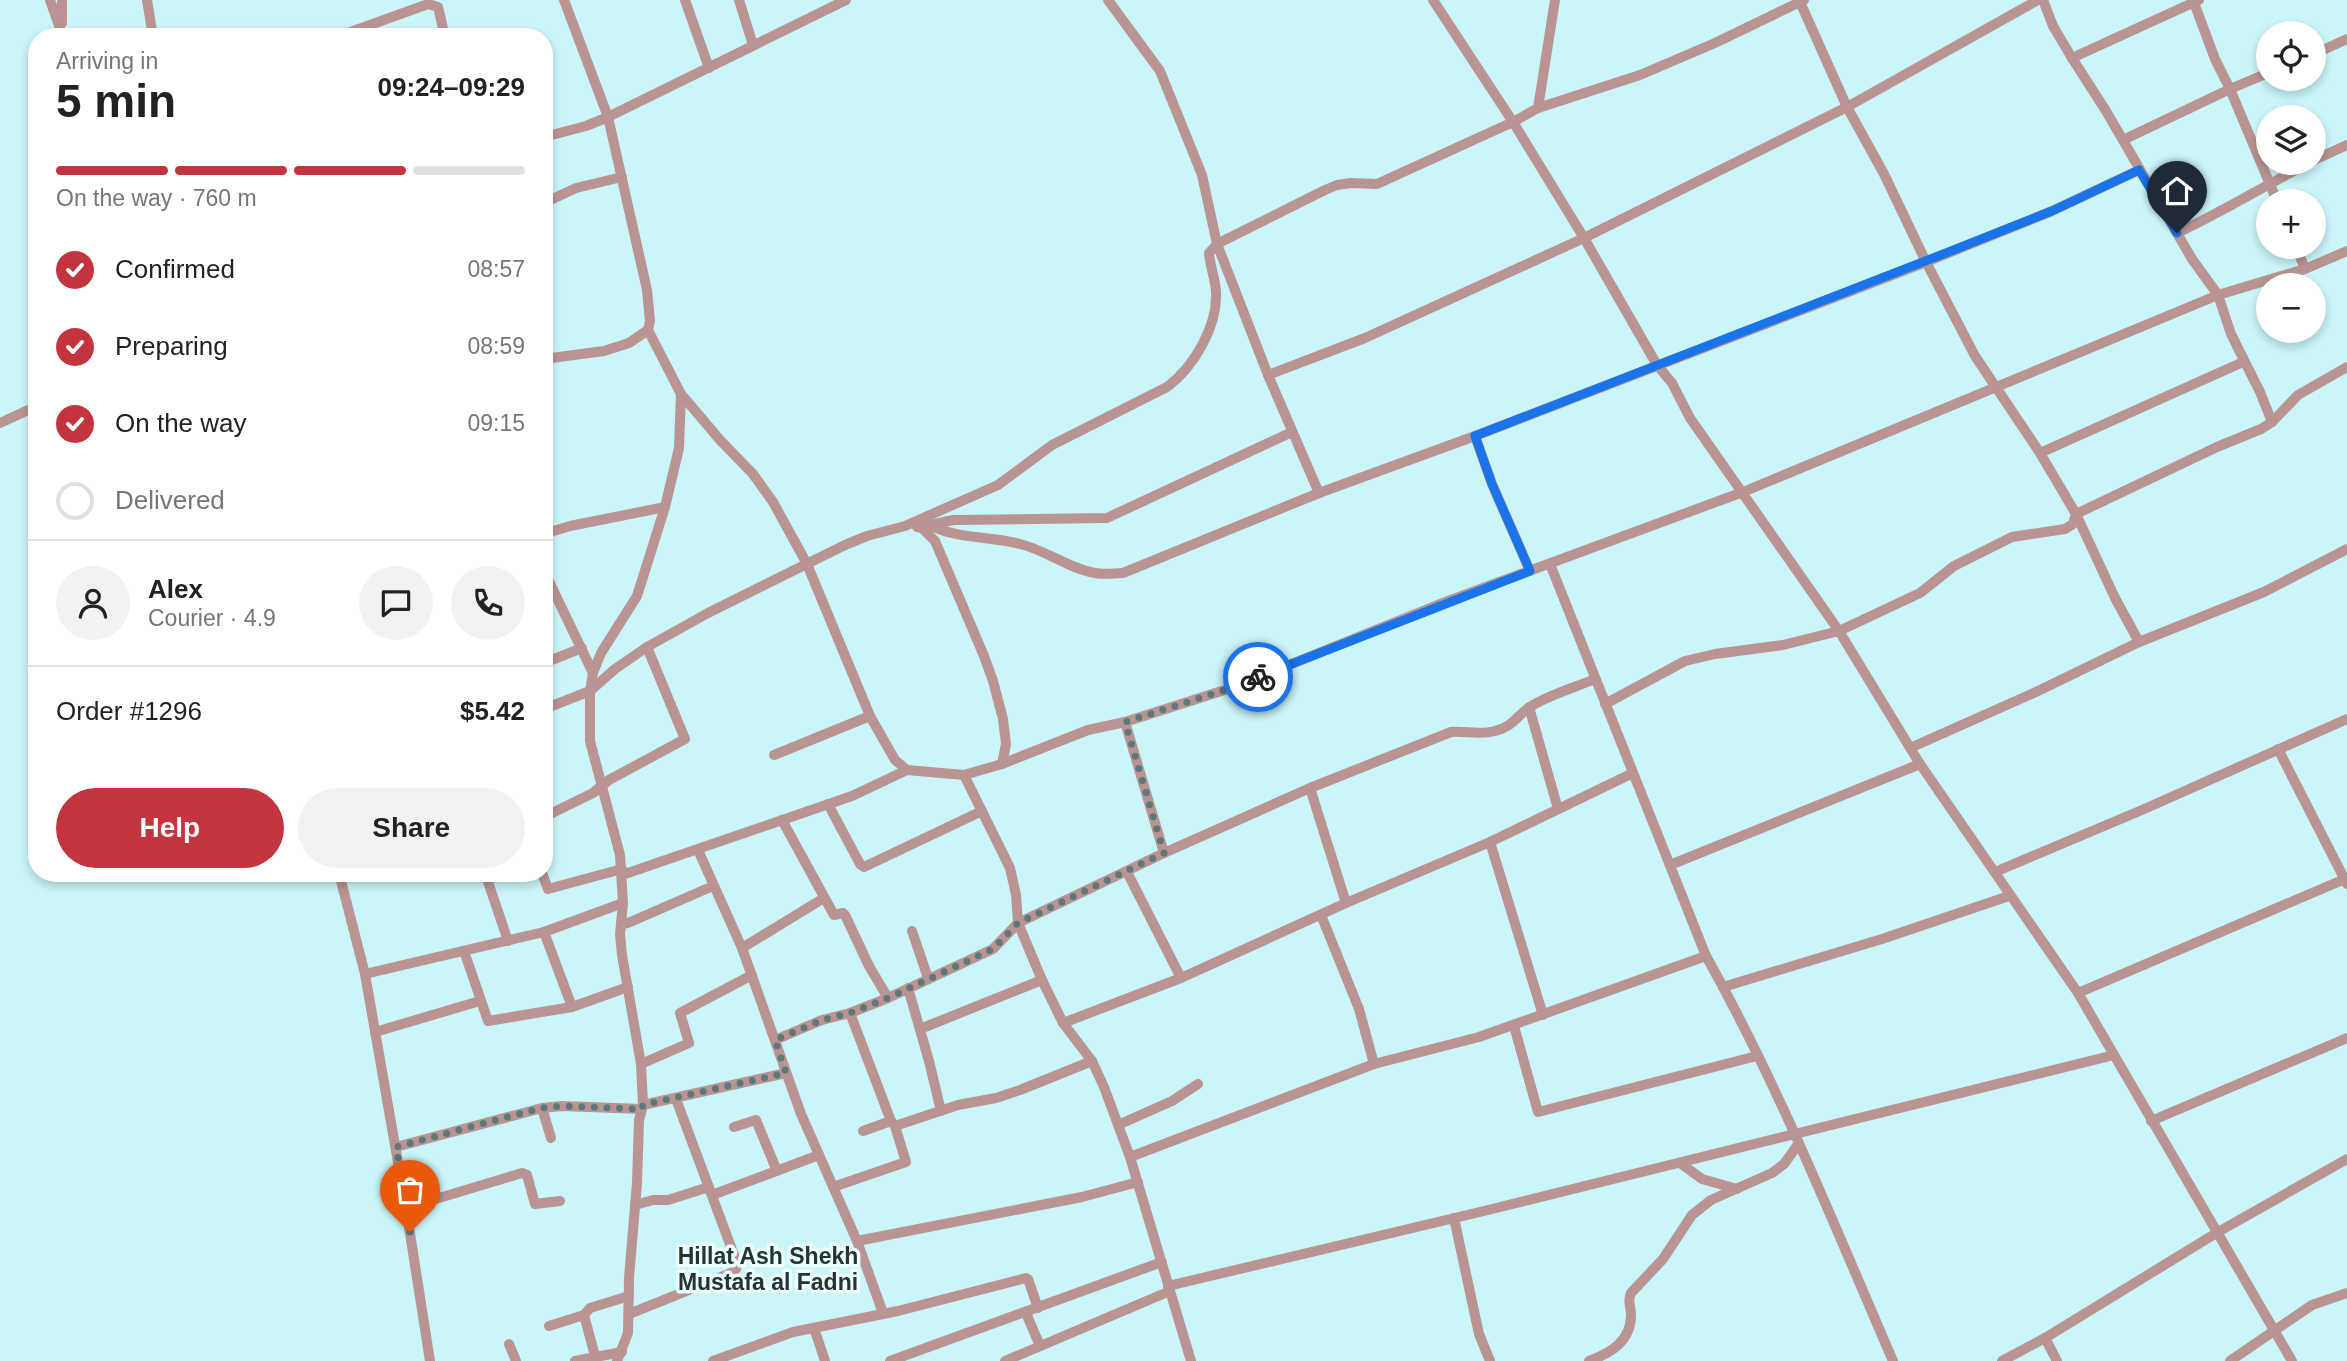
<!DOCTYPE html>
<html lang="en">
<head>
<meta charset="utf-8">
<style>
  body { margin:0; font-family:Arial,sans-serif; background:#f2f2f2; color:#222; height:100vh; display:flex; flex-direction:column; font-size:26px; white-space:nowrap }
  * { box-sizing:border-box; margin:0 }
  p { font-size:23px; color:#767676 }
  .icon { flex:none; width:38px; height:38px; fill:none; stroke:currentColor; stroke-width:2; stroke-linecap:round; stroke-linejoin:round }
  .map { position:relative; flex:1; overflow:hidden }
  .side { position:absolute; left:28px; top:28px; width:525px; height:854px; display:flex; flex-direction:column; background:#fff; border-radius:28px; box-shadow:0 4px 10px #0003 }
  .side>* { flex:none }
  .tools { position:absolute; left:2256px; top:21px; display:grid; gap:14px }
  .tools a { display:grid; place-items:center; width:70px; height:70px; border-radius:50%; background:#fff; box-shadow:0 4px 10px #0003; font-size:35px }
  .pin { position:absolute; display:grid; place-items:center; width:60px; height:60px; color:#fff; margin:-72px -30px; border-radius:50% 50% 50% 0; rotate:-45deg; box-shadow:0 0 7px #0007 }
  .pin .icon { rotate:45deg }
  .courier { position:absolute; display:grid; place-items:center; width:70px; height:70px; margin:-35px; border:5px solid #1a73e8; border-radius:50%; background:#fff; color:#222; box-shadow:0 2px 9px #0007 }
  .summary em { font-style:normal; font-weight:700 }
  .summary div { display:flex; flex-direction:column-reverse }
  .summary { display:flex; align-items:center; justify-content:space-between; height:119px; padding:0 28px }
  h1 { font-size:46px; font-weight:700; line-height:52px }
  .bar { display:grid; grid-template-columns:repeat(4,1fr); gap:10px 7px; align-content:center; height:84px; padding:0 28px }
  .bar i { height:9px; border-radius:5px; background:#e0e0e0 }
  .bar .current { background:#c4343e }
  .bar p { grid-column:span 4 }
  .line { display:flex; align-items:center; gap:18px; padding:0 28px; border-top:2px solid #e0e0e0 }
  .line div { flex:1 }
  .round { display:grid; place-items:center; flex:none; width:74px; height:74px; border-radius:37px; background:#f2f2f2 }
  ol { padding:0 28px; list-style:none }
  li { display:flex; align-items:center; gap:21px; height:77px }
  li p { margin-inline-start:auto }
  li .icon { padding:7px; border-radius:50%; background:#c4343e; color:#fff; stroke-width:4 }
  li:last-child { color:#767676 }
  li i { width:38px; height:38px; border:4px solid #e0e0e0; border-radius:50% }
  .primary-button { display:flex; gap:14px; margin-top:auto; padding:14px 28px }
  .primary-button a { flex:1; height:80px; border-radius:42px; background:#c4343e; color:#fff; font-size:28px; font-weight:700; line-height:80px; text-align:center }
  .primary-button a+a { background:#f2f2f2; color:#222 }
  .map>svg:first-child { display:block }
  .lines { fill:none; stroke-linecap:round; stroke-linejoin:round }
  .minor { stroke:#ba9492; stroke-width:10 }
  .done { stroke:#5d787a; stroke-width:7; stroke-dasharray:0 12.6 }
  .route { stroke:#1a73e8; stroke-width:9 }
  .labels { text-anchor:middle; dominant-baseline:central; stroke-width:7; stroke-linejoin:round; paint-order:stroke }
  .quarter-label { font-size:23px; font-weight:bold; fill:#233435; stroke:#ecfdfe }
</style>
</head>
<body>
<div class="map">
<svg width="2347" height="1361" viewBox="0 0 2347 1361">
  <rect width="100%" height="100%" fill="#caf5f9"/>
  <g class="lines">
    <g class="minor">
      <path d="M50,0L63,37"/>
      <path d="M62,0V23"/>
      <path d="M147,0L153,37"/>
      <path d="M685,0L709,68"/>
      <path d="M739,0L753,45"/>
      <path d="M1108,0L1160,71L1202,175L1217,244L1268,375L1319,493"/>
      <path d="M1433,0L1513,122L1584,238L1657,365L1672,383L1690,418L1839,631L1920,764L2078,993L2292,1361"/>
      <path d="M2043,0L2053,26L2072,58L2106,111L2192,259L2218,295L2231,334L2260,392L2272,422"/>
      <path d="M2193,0L2215,59L2230,89L2268,73"/>
      <path d="M1800,2L1847,107L1884,174L1926,262L1975,356L2040,453L2076,514L2217,447L2261,429L2272,422L2298,395L2347,367"/>
      <path d="M342,37L345,34L428,4L438,7L445,37"/>
      <path d="M2314,54L2347,39"/>
      <path d="M2072,58L2199,0"/>
      <path d="M1538,108L1555,0"/>
      <path d="M544,137L586,126L608,117L846,0"/>
      <path d="M2123,140L2230,89L2277,201"/>
      <path d="M2314,160L2347,145"/>
      <path d="M544,203L576,188L622,177"/>
      <path d="M2177,233C2222,212 2264,186 2309,163"/>
      <path d="M2296,247L2305,269"/>
      <path d="M648,330L681,394L720,440L753,474L773,502L807,564L870,716L895,760L907,770L964,775L1002,764L1088,730L1125,722L1234,687L1448,601L1743,492L2218,295L2305,269L2347,251"/>
      <path d="M544,359L604,351L629,343L648,330L650,321L647,290L608,117L564,0"/>
      <path d="M1268,375L1365,338L1584,238L1847,107L2038,0"/>
      <path d="M0,423L37,406"/>
      <path d="M1475,436L1492,484L1530,571"/>
      <path d="M2040,453L2243,362"/>
      <path d="M2076,514L2115,598L2139,642"/>
      <path d="M930,525L953,520L1107,518L1292,432"/>
      <path d="M917,527L922,528L935,541L984,656L993,681L1003,719L1006,744L1002,764"/>
      <path d="M922,528L930,525C956,539 991,536 1020,544C1046,550 1069,569 1095,573C1104,575 1114,573 1123,573L1319,493L1475,436L1926,262L2052,211L2139,170"/>
      <path d="M544,534L570,526L665,507"/>
      <path d="M1550,564L1706,956C1779,1086 1834,1225 1893,1361"/>
      <path d="M544,571L593,673"/>
      <path d="M544,663L582,648"/>
      <path d="M1605,704L1685,661L1715,654L1783,645L1839,631L1920,593L1954,566L2012,537L2065,529L2073,524L2076,514"/>
      <path d="M1529,707L1558,809"/>
      <path d="M544,709L590,691L615,669L647,647L708,613L845,545L867,536L905,526L998,485L1052,445L1167,387C1194,367 1218,326 1216,291C1215,278 1210,266 1209,253L1217,244L1325,190L1337,185L1351,183L1377,184L1513,122L1538,108L1640,75L1715,43L1804,0"/>
      <path d="M1125,722L1164,853"/>
      <path d="M1910,748L2036,692L2139,642L2264,592L2347,549"/>
      <path d="M2278,749L2347,884"/>
      <path d="M774,755L870,716"/>
      <path d="M964,775L1010,868L1016,895L1018,923L1042,980L1063,1023L1092,1061L1104,1087L1130,1157L1191,1361"/>
      <path d="M1310,788L1346,903"/>
      <path d="M828,804L860,864L864,867L982,811"/>
      <path d="M544,817L593,793L609,780L685,739L647,647"/>
      <path d="M782,820L834,915L843,913L845,915L869,966L888,998"/>
      <path d="M1490,842L1543,1015"/>
      <path d="M698,850L742,948L801,1114L857,1241L883,1313"/>
      <path d="M1670,865L1920,764"/>
      <path d="M1127,872L1181,978"/>
      <path d="M1995,872L2142,810L2347,719"/>
      <path d="M339,873L365,974L406,1208L430,1361"/>
      <path d="M485,873L508,941"/>
      <path d="M542,873L548,889L622,869"/>
      <path d="M622,875L852,796L907,770"/>
      <path d="M1321,915L1359,1009L1374,1064"/>
      <path d="M621,924L628,923L713,886"/>
      <path d="M912,931L928,978"/>
      <path d="M544,932L572,1007"/>
      <path d="M742,948L824,898"/>
      <path d="M464,951L488,1021L572,1007L628,987"/>
      <path d="M365,974L544,932L623,903"/>
      <path d="M1723,987L1882,939L2009,896"/>
      <path d="M908,988L929,1061L941,1111"/>
      <path d="M2078,993L2347,878"/>
      <path d="M1063,1023L1181,978L1346,903L1490,842L1633,773"/>
      <path d="M1514,1026L1538,1112L1757,1056"/>
      <path d="M920,1029L1042,980"/>
      <path d="M375,1032L480,1001"/>
      <path d="M775,1040L822,1020L850,1013L888,998L993,949L1018,923L1164,853L1310,788L1451,732C1466,731 1480,735 1495,731C1513,727 1516,716 1530,707C1546,696 1576,687 1595,679"/>
      <path d="M641,1064L689,1043L680,1013L752,975"/>
      <path d="M643,1105L786,1073"/>
      <path d="M542,1108L551,1138"/>
      <path d="M2151,1121L2347,1038"/>
      <path d="M1118,1125L1172,1101L1198,1084"/>
      <path d="M895,1126L958,1105L996,1098L1020,1090L1092,1061"/>
      <path d="M734,1127L756,1120L777,1171"/>
      <path d="M863,1131L891,1121"/>
      <path d="M396,1147L542,1108L562,1106L642,1109"/>
      <path d="M1130,1157L1374,1064L1479,1037L1706,956"/>
      <path d="M1680,1163L1702,1179L1737,1189"/>
      <path d="M833,1187L906,1162L895,1126L891,1121L850,1013"/>
      <path d="M712,1195L819,1155"/>
      <path d="M635,1205L653,1200H668L709,1187"/>
      <path d="M406,1208L522,1173L527,1175L535,1204L560,1201"/>
      <path d="M1454,1218L1479,1334L1490,1361"/>
      <path d="M857,1241L1082,1197L1138,1182"/>
      <path d="M1168,1286L1484,1211L2114,1055"/>
      <path d="M1026,1313L1040,1346"/>
      <path d="M629,1314L731,1273L736,1269L737,1263L676,1099"/>
      <path d="M584,1315L595,1356"/>
      <path d="M549,1326L584,1315L590,1308L629,1296"/>
      <path d="M814,1328L825,1361"/>
      <path d="M2045,1338L2057,1361"/>
      <path d="M509,1344L516,1361"/>
      <path d="M575,1361L622,1352"/>
      <path d="M617,1361L628,1333L629,1278L637,1183L639,1120L643,1105L641,1064L622,955L620,934L623,903L620,855L590,741V691L593,673L601,653L637,596L665,507L679,448L681,394"/>
      <path d="M713,1361L793,1332L898,1311L1026,1278L1028,1279L1038,1308"/>
      <path d="M890,1361L1162,1262"/>
      <path d="M1005,1361L1170,1291"/>
      <path d="M1589,1361C1611,1353 1631,1341 1631,1315C1631,1306 1627,1301 1631,1293L1663,1259L1692,1215L1711,1200L1772,1173L1784,1164L1799,1143"/>
      <path d="M2002,1361L2045,1338L2218,1232L2347,1159"/>
      <path d="M2230,1361L2312,1305L2347,1293"/>
    </g>
  </g>
  <g class="lines">
    <path class="done" d="M410,1232L396,1147L541,1108L562,1106L642,1109L643,1105L786,1073L775,1040L822,1020L850,1013L888,998L993,949L1018,923L1164,853L1125,722L1234,687L1258,677"/>
    <path class="route" d="M1258,677L1530,571L1492,484L1475,436L1951,251L2052,211L2139,170L2177,233"/>
  </g>
  <g class="labels">
    <g class="quarter-label">
      <text x="768" y="1256">Hillat Ash Shekh<tspan x="768" dy="26">Mustafa al Fadni</tspan></text>
    </g>
  </g>
</svg>
<div class="tools">
<a><svg class="icon" aria-label="locate" viewBox="0 0 24 24"><circle cx="12" cy="12" r="6"/><path d="M12 2v4M12 18v4M2 12h4M18 12h4"/></svg></a>
<a><svg class="icon" aria-label="layers" viewBox="0 0 24 24"><path d="M12 4l9 5-9 5-9-5zM3 14l9 5 9-5"/></svg></a>
<a>+</a>
<a>−</a>
</div>
<div class="pin" style="left:410px;top:1232px;background:#ea580c"><svg class="icon" aria-label="bag" viewBox="0 0 24 24"><path d="M5 8h14l-1 12H6zM9 8a3 3 0 0 1 6 0"/></svg></div>
<div class="pin" style="left:2177px;top:233px;background:#1f2937"><svg class="icon" aria-label="home" viewBox="0 0 24 24"><path d="M3 11l9-7 9 7M6 9v11h12V9"/></svg></div>
<div class="courier" style="left:1258px;top:677px"><svg class="icon" aria-label="bike" viewBox="0 0 24 24"><circle cx="6" cy="16" r="4"/><circle cx="18" cy="16" r="4"/><path d="M6 16l4-8h5l3 8M10 8l3 8H6M13 5h3"/></svg></div>
<section class="side">
<div class="summary"><div><h1>5 min</h1><p>Arriving in</p></div><em>09:24–09:29</em></div>
<div class="bar"><i class="current"></i><i class="current"></i><i class="current"></i><i></i><p>On the way · 760 m</p></div>
<ol>
<li><svg class="icon" aria-label="check" viewBox="0 0 24 24"><path d="M5 12l5 5 9-10"/></svg>Confirmed<p>08:57</p></li>
<li><svg class="icon" aria-label="check" viewBox="0 0 24 24"><path d="M5 12l5 5 9-10"/></svg>Preparing<p>08:59</p></li>
<li><svg class="icon" aria-label="check" viewBox="0 0 24 24"><path d="M5 12l5 5 9-10"/></svg>On the way<p>09:15</p></li>
<li><i></i>Delivered</li>
</ol>
<div class="line" style="height:126px"><a class="round"><svg class="icon" aria-label="person" viewBox="0 0 24 24"><circle cx="12" cy="8" r="4"/><path d="M4 21q1-7 8-7t8 7"/></svg></a><div><b>Alex</b><p>Courier · 4.9</p></div><a class="round"><svg class="icon" aria-label="chat" viewBox="0 0 24 24"><path d="M4 5h16v11H9l-5 4z"/></svg></a><a class="round"><svg class="icon" aria-label="phone" viewBox="0 0 24 24"><path d="M5 4h4l2 5-3 2q2 4 5 5l2-3 5 2v4C11 20 4 13 5 4z"/></svg></a></div>
<div class="line" style="height:91px"><div>Order #1296</div><b>$5.42</b></div>
<div class="primary-button"><a>Help</a><a>Share</a></div>
</section>
</div>
</body>
</html>
